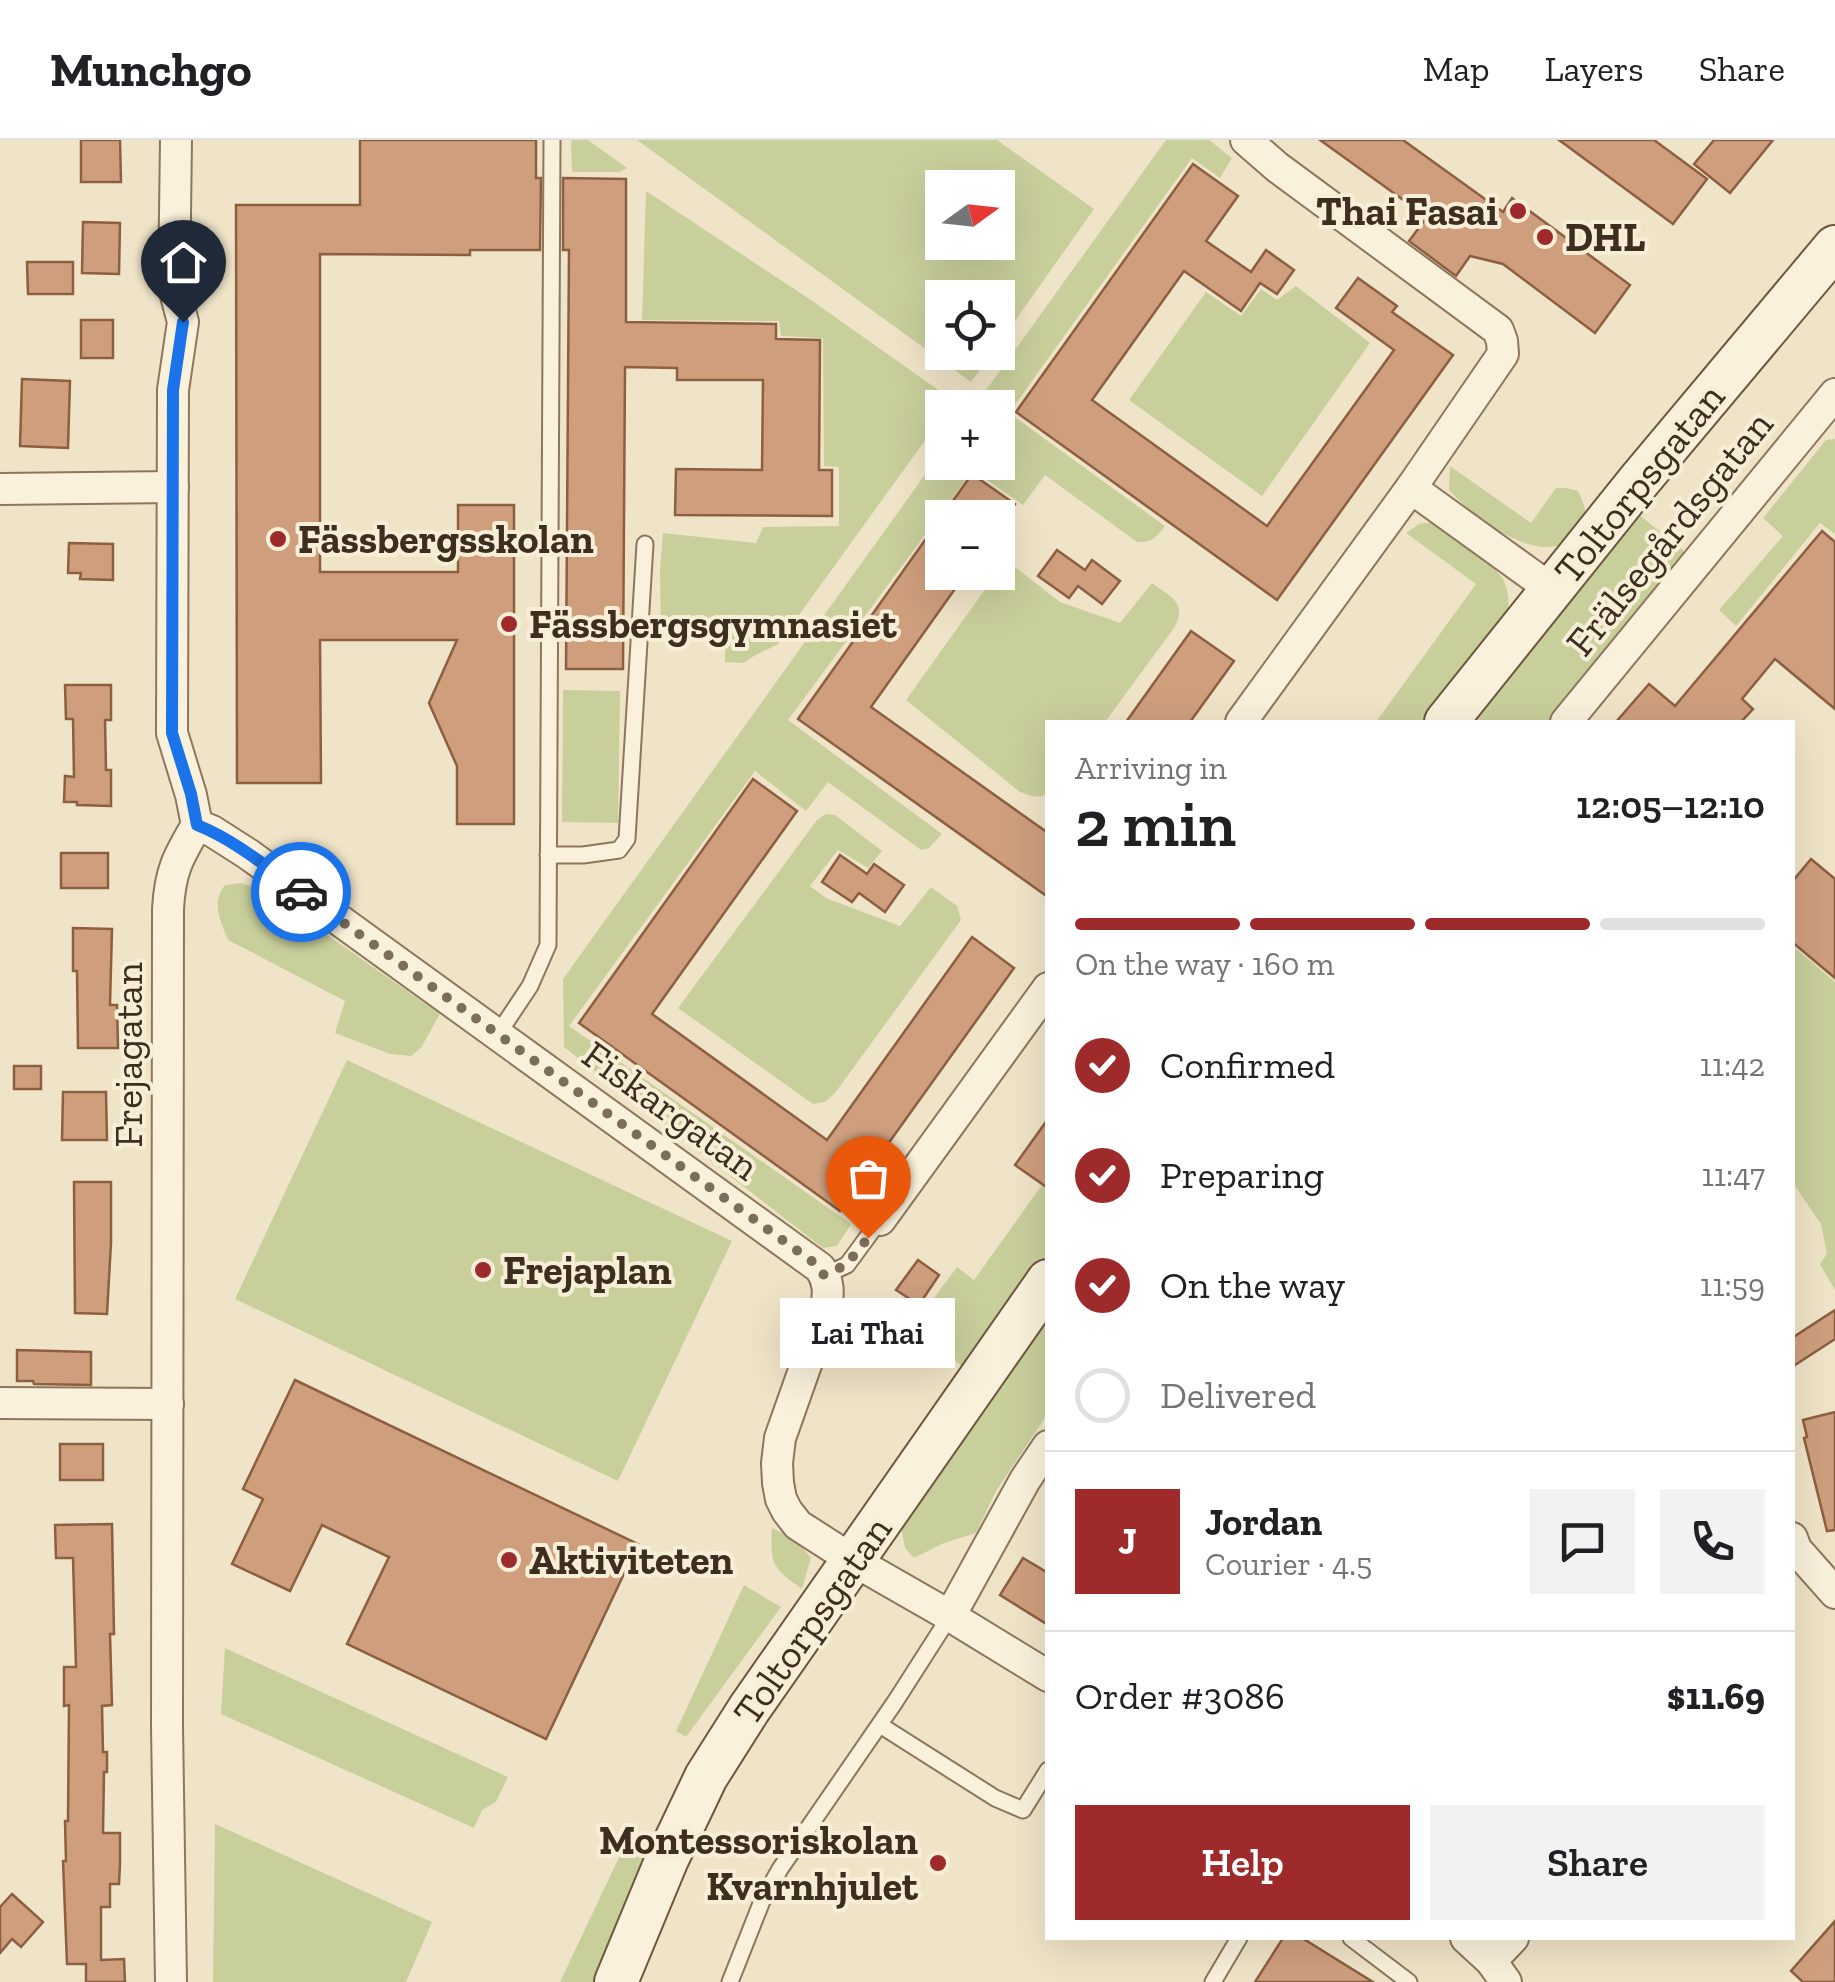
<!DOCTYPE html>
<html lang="en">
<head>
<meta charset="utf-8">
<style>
  body { margin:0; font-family:"Zilla Slab",serif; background:#f2f2f2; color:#202124; height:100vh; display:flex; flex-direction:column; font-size:38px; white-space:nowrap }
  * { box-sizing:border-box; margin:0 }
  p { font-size:32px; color:#757577 }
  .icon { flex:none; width:55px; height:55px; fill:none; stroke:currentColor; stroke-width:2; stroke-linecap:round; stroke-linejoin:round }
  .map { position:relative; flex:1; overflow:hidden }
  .sheet { position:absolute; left:1045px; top:580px; width:750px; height:1220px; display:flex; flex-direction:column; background:#fff; border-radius:0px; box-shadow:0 10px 40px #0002 }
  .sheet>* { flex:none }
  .needle { width:65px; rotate:75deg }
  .tools { position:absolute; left:925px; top:30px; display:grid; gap:20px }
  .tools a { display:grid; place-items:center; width:90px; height:90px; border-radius:0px; background:#fff; box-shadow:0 10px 40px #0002; font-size:50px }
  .pin { position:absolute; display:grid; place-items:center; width:85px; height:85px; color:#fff; margin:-102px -42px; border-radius:50% 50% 50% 0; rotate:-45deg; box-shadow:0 0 10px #0007 }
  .pin .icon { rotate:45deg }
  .courier { position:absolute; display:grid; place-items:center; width:100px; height:100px; margin:-50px; border:8px solid #1a73e8; border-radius:50%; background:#fff; color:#222; box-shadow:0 2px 12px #0007 }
  .bubble { position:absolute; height:70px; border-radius:0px; background:#fff; box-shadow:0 10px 40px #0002; font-size:32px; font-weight:600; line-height:70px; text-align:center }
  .overview em { font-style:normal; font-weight:600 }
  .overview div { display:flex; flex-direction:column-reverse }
  .overview { display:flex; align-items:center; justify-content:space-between; height:170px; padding:0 30px }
  h1 { font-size:65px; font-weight:600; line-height:75px }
  .bar { display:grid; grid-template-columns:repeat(4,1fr); gap:15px 10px; align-content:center; height:120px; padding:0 30px }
  .bar i { height:12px; border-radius:8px; background:#e0e0e0 }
  .bar .selected { background:#9e2a2b }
  .bar p { grid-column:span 4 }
  .line { display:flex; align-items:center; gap:25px; padding:0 30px; border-top:2px solid #e0e0e0 }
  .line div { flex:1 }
  .round { display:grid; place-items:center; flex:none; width:105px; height:105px; border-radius:0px; background:#f2f2f2 }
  ol { padding:0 30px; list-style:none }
  li { display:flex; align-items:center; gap:30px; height:110px }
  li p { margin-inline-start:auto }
  li .icon { padding:10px; border-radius:50%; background:#9e2a2b; color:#fff; stroke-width:4 }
  li:last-child { color:#757577 }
  li i { width:55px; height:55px; border:5px solid #e0e0e0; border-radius:50% }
  .action { display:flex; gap:20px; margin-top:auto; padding:20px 30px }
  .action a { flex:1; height:115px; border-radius:0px; background:#9e2a2b; color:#fff; font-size:40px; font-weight:600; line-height:115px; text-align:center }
  .action a+a { background:#f2f2f2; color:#202124 }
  header { display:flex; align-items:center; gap:60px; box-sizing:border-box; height:140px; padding:0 50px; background:#fff; border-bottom:2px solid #e0e0e0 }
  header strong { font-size:48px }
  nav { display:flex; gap:55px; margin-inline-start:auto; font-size:35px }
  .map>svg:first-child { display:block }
  .green { fill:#c9cf9b; fill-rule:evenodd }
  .building { fill:#cf9f7d; stroke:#8d5f41; stroke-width:2.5 }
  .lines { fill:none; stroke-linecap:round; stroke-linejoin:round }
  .lane-casing { stroke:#8d765c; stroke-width:19 }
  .street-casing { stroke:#8d765c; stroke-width:34 }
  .secondary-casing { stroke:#6f573f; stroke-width:46 }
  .lane { stroke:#faf1dc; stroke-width:15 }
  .street { stroke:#faf1dc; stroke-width:30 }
  .secondary { stroke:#faf1dc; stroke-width:42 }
  .done { stroke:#7c6e5b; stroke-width:10; stroke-dasharray:0 18 }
  .route { stroke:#1a73e8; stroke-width:12 }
  .poi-dot { fill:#9e2a2b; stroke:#f7eed8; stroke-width:4 }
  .labels { text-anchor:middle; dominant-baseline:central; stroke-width:8; stroke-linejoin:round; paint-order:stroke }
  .poi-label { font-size:40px; font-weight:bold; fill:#3d2e20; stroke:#f7eed8; text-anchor:start }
  .street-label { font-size:40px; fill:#3d2e20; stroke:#f7eed8 }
</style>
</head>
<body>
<header>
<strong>Munchgo</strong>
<nav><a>Map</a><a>Layers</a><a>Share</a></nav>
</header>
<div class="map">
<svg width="1835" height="1842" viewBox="0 0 1835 1842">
  <rect width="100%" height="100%" fill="#f0e4c8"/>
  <g class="green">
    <path d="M573,0H588L627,28L620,32H572L571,1Z"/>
    <path d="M637,0H997L1094,69L998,205V158H942V212L992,213L971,242ZM942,48H998V102H942Z"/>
    <path d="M1166,0H1209L1232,18L1220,38L1192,18L1009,273L1165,386C1157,397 1152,403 1137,402L1045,335L1023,365L973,330L788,580L942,694L929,708L921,710L828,642L806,671L755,631L569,886L851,1084L837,1106L823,1108L564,907L563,839L942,311V322H998V268L974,267Z"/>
    <path d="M646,51L811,160L954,261L950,267L942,268V277L778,504C766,511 754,514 744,523L725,522V494H661L660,429L663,393L756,403L763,387L839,386V327L824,326L823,198L781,196L779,181L642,180Z"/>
    <path d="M1296,146L1370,203L1262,356L1129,260L1206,152L1241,176L1261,149L1277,160Z"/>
    <path d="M1835,299V394L1820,383L1736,486L1719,470L1783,396L1763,378L1826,300Z"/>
    <path d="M1450,326L1531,383L1556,348H1566L1578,351C1586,368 1590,378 1577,394C1542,432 1473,377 1449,350Z"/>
    <path d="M1637,373L1689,415L1547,582H1464Z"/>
    <path d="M1434,382C1452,393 1488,419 1500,435C1509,446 1509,461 1508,475L1432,582H1376L1476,444L1406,393L1419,384Z"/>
    <path d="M1006,420L1060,462L1120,483L1152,443C1171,457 1188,463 1174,488L1105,582H1048L1047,654C1038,659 1030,656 1020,652L906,560Z"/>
    <path d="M563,550L620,551L618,683L562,682Z"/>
    <path d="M826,674L835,675L882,711L868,728L838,710L810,746L826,758L900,786L931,747L957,766L961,780L835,953L825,962L813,964L678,868L817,680Z"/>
    <path d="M241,743L263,750L440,874L421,908L411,916L390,914L335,893L345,861L228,800C220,780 211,763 225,745Z"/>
    <path d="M1793,806L1835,842V1150L1820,1124L1827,1114L1821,1084L1793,1043Z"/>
    <path d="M347,920L732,1101L618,1341L235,1159Z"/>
    <path d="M1047,1038V1114L962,1226L911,1189L957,1127L974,1140Z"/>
    <path d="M1047,1168V1275L996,1351L976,1393L944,1403L914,1418L905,1408L901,1387Z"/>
    <path d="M772,1388L794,1398L811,1418L802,1449C772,1428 770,1424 772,1388Z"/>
    <path d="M744,1445L781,1467L686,1597L676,1591Z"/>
    <path d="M225,1508L508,1637L496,1662L482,1670L474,1688L221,1574Z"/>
    <path d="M215,1684L432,1782L406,1842H213Z"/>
    <path d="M631,1692L654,1702L594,1842H560Z"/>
  </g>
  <g class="building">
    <path d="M81,0H120L121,42H81Z"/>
    <path d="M360,0H536V38H541L540,110H470V115L320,114V432H458V365H514V684H457V626L429,563L457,500H320L321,643H237L236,65H360Z"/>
    <path d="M1320,0H1403L1503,72L1512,58L1630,145L1595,193L1503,124L1470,116L1456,136L1409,101L1427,77Z"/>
    <path d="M1559,0H1654L1707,39L1673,84Z"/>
    <path d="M1714,0H1773L1730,53L1694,24Z"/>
    <path d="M1193,24L1238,56L1206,101L1251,132L1266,110L1294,130L1277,154L1260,143L1241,171L1184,131L1092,260L1267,386L1394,210L1336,168L1358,138L1397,166L1392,172L1453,215L1277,460L1016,272Z"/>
    <path d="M563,38L626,39V182L776,184V199L820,200L819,330H832V376L675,375L676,329L762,330L763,240H677V228L625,227L623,529H566L569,110H563Z"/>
    <path d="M83,82L120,83L119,134L82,133Z"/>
    <path d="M27,122H73V154H28Z"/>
    <rect x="81" y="180" width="32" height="38"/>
    <path d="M22,239L70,241L68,308L20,306Z"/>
    <path d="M972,334L1015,364L1006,378H942V432H967L871,567L1048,693V757L798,579Z"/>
    <path d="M1822,391L1835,402V569L1775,519L1742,559L1753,569L1741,582H1616L1649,544L1675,566Z"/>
    <path d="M69,403L113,404V440L80,439L81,433H68Z"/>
    <path d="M1057,410L1085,430L1092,420L1120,441L1102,464L1078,446L1069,458L1038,436Z"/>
    <path d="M1191,491L1234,521L1190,582H1126Z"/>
    <path d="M65,545H111V580H105L106,630H111V666L77,665V662H64L65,636L74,637L73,579H66Z"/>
    <path d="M753,639L797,671L652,874L827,1000L972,797L1014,828L840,1071L579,883Z"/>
    <rect x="61" y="713" width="47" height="35"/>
    <path d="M840,715L867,734L874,724L904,745L885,772L859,753L852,762L822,742Z"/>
    <path d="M1811,719L1835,739V838L1792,802V742Z"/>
    <path d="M73,788L112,789L110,865H117L118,908H78L77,831H73Z"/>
    <rect x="14" y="926" width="27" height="23"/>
    <path d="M63,952H106L107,1000H62Z"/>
    <path d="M1048,979V1048L1015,1025Z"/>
    <path d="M74,1042H111V1103L107,1174L75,1173Z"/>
    <path d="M918,1120L939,1135L919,1165L896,1150Z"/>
    <path d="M1835,1170V1199L1792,1227V1198Z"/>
    <path d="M17,1210L91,1212V1245L34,1244L33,1241H17Z"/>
    <path d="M295,1240L638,1404L546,1599L347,1504L389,1417L322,1385L290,1451L232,1424L263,1359L243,1349Z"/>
    <path d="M1835,1272V1390L1827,1391L1804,1298L1807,1297L1803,1280Z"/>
    <rect x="60" y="1304" width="43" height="36"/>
    <path d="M112,1384L114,1494H110L112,1565L102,1566L103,1612H107V1632H104L103,1693H120V1723L119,1744H110V1767H101V1820L124,1819L125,1842H86V1824H67L63,1721H66L65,1681H68L69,1565L64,1566V1527H76L73,1418H56L55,1385Z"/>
    <path d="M1023,1418L1048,1433V1485L1000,1455Z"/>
    <path d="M12,1754L43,1782L21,1807L12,1799L0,1813V1767Z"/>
    <path d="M1835,1781V1842H1803L1791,1831Z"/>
    <path d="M1283,1798H1302L1373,1842H1255Z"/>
  </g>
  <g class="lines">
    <g class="lane-casing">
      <g id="lane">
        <path d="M548,715H583L619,710L627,699L645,404"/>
        <path d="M498,894L530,846L548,805L552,0"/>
        <path d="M825,1135L847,1125L880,1080"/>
        <path d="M880,1585L995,1658L1023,1670L1048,1630"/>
        <path d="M1351,1798L1409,1842"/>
        <path d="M730,1842L762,1761L780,1729L895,1562L950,1476"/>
        <path d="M1213,1842L1239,1798"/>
      </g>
    </g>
    <g class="street-casing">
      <g id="street">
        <path d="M1411,348L1551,449"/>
        <path d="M0,349L173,347"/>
        <path d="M1241,582L1411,348L1503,214L1502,201L1498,190L1277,27L1246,0"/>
        <path d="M1566,582L1835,254"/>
        <path d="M197,685L212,691L248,714L820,1128C829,1141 829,1153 826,1168L780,1298L777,1323L778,1343L781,1359L787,1371L798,1385L854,1421L950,1476L1048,1536"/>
        <path d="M880,1080L1048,848"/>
        <path d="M0,1263L168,1264"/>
        <path d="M1792,1398L1796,1409L1835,1453"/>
        <path d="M950,1476L1025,1340L1048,1306"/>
        <path d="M1466,1798L1491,1821L1506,1842"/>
        <path d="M1491,1821L1513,1798"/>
        <path d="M171,1842L167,1586L168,769C170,731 178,717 197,685L191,655L172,593L173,250L183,182L174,148L176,0"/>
      </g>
    </g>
    <g class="secondary-casing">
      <g id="secondary">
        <path d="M1446,582L1638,342L1835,107"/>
        <path d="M616,1842L667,1719L706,1637L749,1569L1048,1141"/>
      </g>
    </g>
    <use href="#lane" class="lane"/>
    <use href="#street" class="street"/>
    <use href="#secondary" class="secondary"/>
  </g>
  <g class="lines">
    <path class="done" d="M301,752L813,1122L824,1135L846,1125L868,1098"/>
    <path class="route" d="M183,182L173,250L172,593L191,654L197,685C235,700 268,728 301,752"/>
  </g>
  <g class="poi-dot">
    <circle cx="1518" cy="71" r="10"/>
    <circle cx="1545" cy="97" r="10"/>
    <circle cx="278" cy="399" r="10"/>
    <circle cx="509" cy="484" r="10"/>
    <circle cx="483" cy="1130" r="10"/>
    <circle cx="509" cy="1420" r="10"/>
    <circle cx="938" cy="1723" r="10"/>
  </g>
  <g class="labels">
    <g class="poi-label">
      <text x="1498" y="71" text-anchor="end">Thai Fasai</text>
      <text x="1565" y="97">DHL</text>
      <text x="298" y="399">Fässbergsskolan</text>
      <text x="529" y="484">Fässbergsgymnasiet</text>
      <text x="503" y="1130">Frejaplan</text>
      <text x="529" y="1420">Aktiviteten</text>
      <text x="918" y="1700" text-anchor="end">Montessoriskolan<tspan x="918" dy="46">Kvarnhjulet</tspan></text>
    </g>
    <g class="street-label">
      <text transform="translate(1639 343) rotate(-51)">Toltorpsgatan</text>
      <text transform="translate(1669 393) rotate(-51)">Frälsegårdsgatan</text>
      <text transform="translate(128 915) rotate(-90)">Frejagatan</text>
      <text transform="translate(671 970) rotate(36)">Fiskargatan</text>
      <text transform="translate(812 1480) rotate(-55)">Toltorpsgatan</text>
    </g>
  </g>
</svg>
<div class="tools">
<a><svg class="needle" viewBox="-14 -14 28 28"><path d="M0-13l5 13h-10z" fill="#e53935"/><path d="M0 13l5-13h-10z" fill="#757577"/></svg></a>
<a><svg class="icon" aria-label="locate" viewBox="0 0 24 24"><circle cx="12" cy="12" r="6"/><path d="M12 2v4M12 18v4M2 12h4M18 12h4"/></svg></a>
<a>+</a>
<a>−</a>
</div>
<div class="pin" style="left:868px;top:1098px;background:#ea580c"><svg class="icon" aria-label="bag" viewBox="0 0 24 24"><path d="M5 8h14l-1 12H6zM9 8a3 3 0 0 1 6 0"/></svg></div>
<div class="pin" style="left:183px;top:182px;background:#1f2937"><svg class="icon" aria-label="home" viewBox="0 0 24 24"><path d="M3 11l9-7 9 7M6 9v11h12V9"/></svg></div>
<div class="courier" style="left:301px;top:752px"><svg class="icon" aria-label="car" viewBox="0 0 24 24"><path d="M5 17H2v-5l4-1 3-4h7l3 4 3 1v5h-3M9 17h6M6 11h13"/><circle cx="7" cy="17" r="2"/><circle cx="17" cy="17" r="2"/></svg></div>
<div class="bubble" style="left:780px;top:1158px;width:175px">Lai Thai</div>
<section class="sheet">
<div class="overview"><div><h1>2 min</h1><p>Arriving in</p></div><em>12:05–12:10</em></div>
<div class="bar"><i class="selected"></i><i class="selected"></i><i class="selected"></i><i></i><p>On the way · 160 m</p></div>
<ol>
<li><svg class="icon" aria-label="check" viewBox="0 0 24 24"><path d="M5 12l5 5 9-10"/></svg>Confirmed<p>11:42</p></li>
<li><svg class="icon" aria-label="check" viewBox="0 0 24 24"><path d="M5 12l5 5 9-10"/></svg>Preparing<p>11:47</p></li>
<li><svg class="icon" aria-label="check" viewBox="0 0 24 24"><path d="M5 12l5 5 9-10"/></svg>On the way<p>11:59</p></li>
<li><i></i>Delivered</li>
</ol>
<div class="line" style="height:180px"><b class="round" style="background:#9e2a2b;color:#fff">J</b><div><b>Jordan</b><p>Courier · 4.5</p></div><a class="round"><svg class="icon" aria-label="chat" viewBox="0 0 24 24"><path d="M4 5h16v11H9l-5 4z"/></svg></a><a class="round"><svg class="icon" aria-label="phone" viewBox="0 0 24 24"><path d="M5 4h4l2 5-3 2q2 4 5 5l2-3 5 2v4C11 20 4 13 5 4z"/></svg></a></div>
<div class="line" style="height:130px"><div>Order #3086</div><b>$11.69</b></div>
<div class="action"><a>Help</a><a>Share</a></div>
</section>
</div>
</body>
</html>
